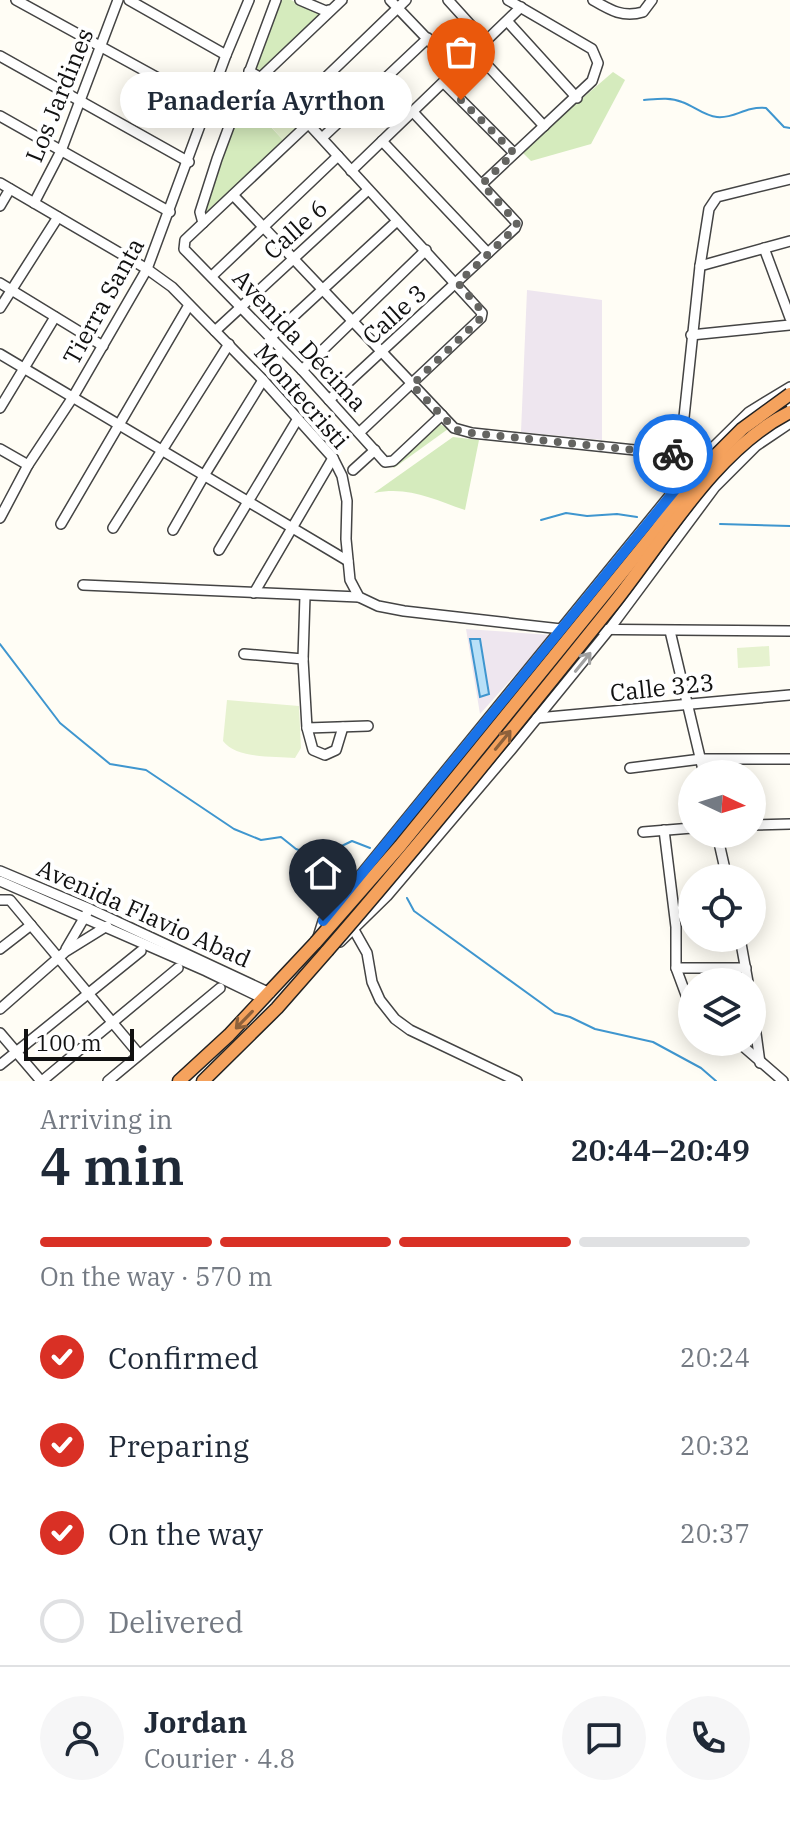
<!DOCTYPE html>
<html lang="en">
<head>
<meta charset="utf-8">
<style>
  body { margin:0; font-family:"IBM Plex Serif",serif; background:#f6f6f7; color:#1f2937; height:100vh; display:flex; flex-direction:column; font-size:30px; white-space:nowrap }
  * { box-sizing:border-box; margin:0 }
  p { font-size:26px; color:#747a83 }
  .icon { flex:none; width:44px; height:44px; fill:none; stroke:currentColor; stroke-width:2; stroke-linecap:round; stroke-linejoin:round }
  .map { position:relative; height:1081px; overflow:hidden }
  .sheet { display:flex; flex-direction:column; background:#fff; flex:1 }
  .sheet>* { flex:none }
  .needle { width:52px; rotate:94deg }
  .controls { position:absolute; left:678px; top:760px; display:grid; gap:16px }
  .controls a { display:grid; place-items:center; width:88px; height:88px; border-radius:50%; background:#fff; box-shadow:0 4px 20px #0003; font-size:40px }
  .scale { position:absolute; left:24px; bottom:20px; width:110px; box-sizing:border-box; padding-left:8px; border:4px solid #111; border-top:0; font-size:22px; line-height:28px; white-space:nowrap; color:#111; -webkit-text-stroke:6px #fff; paint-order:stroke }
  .pin { position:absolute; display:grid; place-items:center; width:68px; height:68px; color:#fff; margin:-82px -34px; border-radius:50% 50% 50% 0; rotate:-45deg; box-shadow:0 0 8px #0007 }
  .pin .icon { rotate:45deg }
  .courier { position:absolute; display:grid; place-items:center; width:80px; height:80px; margin:-40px; border:6px solid #1a73e8; border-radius:50%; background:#fff; color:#222; box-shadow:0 2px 10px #0007 }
  .bubble { position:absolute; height:56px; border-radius:28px; background:#fff; box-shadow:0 4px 20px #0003; font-size:26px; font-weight:600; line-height:56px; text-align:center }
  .summary em { font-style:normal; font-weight:600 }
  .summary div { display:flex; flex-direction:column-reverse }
  .summary { display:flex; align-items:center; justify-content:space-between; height:136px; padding:0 40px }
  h1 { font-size:52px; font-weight:600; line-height:60px }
  .bar { display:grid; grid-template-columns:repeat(4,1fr); gap:12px 8px; align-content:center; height:96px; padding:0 40px }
  .bar i { height:10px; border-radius:6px; background:#e0e1e3 }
  .bar .on { background:#d93025 }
  .bar p { grid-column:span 4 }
  .line { display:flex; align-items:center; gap:20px; padding:0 40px; border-top:2px solid #e0e1e3 }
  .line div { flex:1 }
  .round { display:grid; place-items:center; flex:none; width:84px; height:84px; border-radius:42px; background:#f6f6f7 }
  ol { padding:0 40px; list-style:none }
  li { display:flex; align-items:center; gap:24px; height:88px }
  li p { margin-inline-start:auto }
  li .icon { padding:8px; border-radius:50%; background:#d93025; color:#fff; stroke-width:4 }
  li:last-child { color:#747a83 }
  li i { width:44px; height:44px; border:4px solid #e0e1e3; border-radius:50% }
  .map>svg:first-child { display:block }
  .industrial { fill:#eee6ef }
  .green { fill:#d5ebbd }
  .pitch { fill:#e6f2cf }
  .water { fill:#b9e0f7; stroke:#3f96cf; stroke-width:2 }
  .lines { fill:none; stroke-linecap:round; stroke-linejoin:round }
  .stream { stroke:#3f96cf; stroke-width:2 }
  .minor-casing { stroke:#444; stroke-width:12 }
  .highway-casing { stroke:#222; stroke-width:15 }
  .minor { stroke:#fff; stroke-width:9 }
  .highway { stroke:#f5a25d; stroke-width:12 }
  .highway-bridge-casing { stroke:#222; stroke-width:15; stroke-linecap:butt }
  .highway-bridge { stroke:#f5a25d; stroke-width:12 }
  .oneway { stroke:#a0a0a0 }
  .oneway2 { stroke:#8e613b }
  .done { stroke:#646461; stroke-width:8; stroke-dasharray:0 14.4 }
  .route { stroke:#1a73e8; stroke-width:10 }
  .labels { text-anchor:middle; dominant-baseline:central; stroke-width:8; stroke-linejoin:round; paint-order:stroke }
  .street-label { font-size:24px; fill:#111; stroke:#fff }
</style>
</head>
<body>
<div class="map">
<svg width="790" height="1081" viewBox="0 0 790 1081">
  <rect width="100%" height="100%" fill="#fffdf5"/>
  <g class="industrial">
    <path d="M527,290L602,300V440L521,432Z"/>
    <path d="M466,629L551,635L480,714Z"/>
  </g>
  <g class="green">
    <path d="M280,0H291L320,14L263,73L255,68Z"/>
    <path d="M613,72L625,80L591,144L531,161L521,151Z"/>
    <path d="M250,77L269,88L253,108L284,141L203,218Z"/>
    <path d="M437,422L448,429L394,468L390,464Z"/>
    <path d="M453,437L479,440L465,510C432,499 409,486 374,493Z"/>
  </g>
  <g class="pitch">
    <path d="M269,88L302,122L284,141L253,107Z"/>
    <path d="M769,646L770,666L738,668L737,648Z"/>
    <path d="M227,700L299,706L301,748L295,758C275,756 236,759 223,741Z"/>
  </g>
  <path class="water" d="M470,639H480L489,694L480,697Z"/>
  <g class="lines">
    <g class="stream">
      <path d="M644,100C657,99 670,97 682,102C694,106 704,116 717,117C735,119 744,106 766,108L784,127L790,128"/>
      <path d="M541,520L566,513L587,516L617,514L637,517"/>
      <path d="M720,524L790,526"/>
      <path d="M0,644L60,723L110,764L146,770L234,829L261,840L281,837L296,849L319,857L352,841L370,848"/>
      <path d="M407,898L414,911L555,1013L570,1017L595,1029L653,1042L701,1068L716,1081"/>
    </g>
    <g class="minor-casing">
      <g id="minor">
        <path d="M16,0L209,106"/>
        <path d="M129,0L226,55"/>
        <path d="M300,0L328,12L329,10"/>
        <path d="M390,0L457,70"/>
        <path d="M448,0L486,42"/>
        <path d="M593,0C610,10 623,18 643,12L652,0"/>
        <path d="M508,22L577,98"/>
        <path d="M475,52L544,126"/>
        <path d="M0,56L189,162"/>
        <path d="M249,71L268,82L294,108L482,313L481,318L360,432"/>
        <path d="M261,77L342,0"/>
        <path d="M444,83L514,153"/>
        <path d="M294,108L406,0"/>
        <path d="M0,116L170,212"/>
        <path d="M308,124L185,240L184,249L302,370L385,462L393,461L442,415"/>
        <path d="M322,138L428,38"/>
        <path d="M382,141L488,253"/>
        <path d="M351,171L521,7"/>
        <path d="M0,183L147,269L172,287L263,380L333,458L342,476L347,501L346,539L350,580L359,597L378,606L404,611L561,629L790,631"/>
        <path d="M482,184L592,81L598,63L592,49L508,0"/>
        <path d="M233,195L454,428L472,433L702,457"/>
        <path d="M34,203L61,151L118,0"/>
        <path d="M0,206L10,189"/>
        <path d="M203,223L200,212L217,159L276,0"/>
        <path d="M764,248L790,318"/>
        <path d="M700,266L709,209L717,197L790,179"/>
        <path d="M212,276L338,156"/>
        <path d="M0,283L103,346"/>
        <path d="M0,308L58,217"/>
        <path d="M215,331L368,190"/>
        <path d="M691,335L790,325"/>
        <path d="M270,338L397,221"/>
        <path d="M0,354L348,561"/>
        <path d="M302,370L426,250"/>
        <path d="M329,400L515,228L517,223L413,112"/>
        <path d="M0,408L55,317"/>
        <path d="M0,449L28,465"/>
        <path d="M680,455L700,266L790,241"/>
        <path d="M353,470L375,450"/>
        <path d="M0,518L28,465L73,397L147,269L226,55L249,0"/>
        <path d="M61,524L189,305"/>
        <path d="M113,528L229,344"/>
        <path d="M173,530L205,474L263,380"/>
        <path d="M219,550L297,420"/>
        <path d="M83,585L359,597"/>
        <path d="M254,593L333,458"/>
        <path d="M305,596L303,659L307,728L368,726"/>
        <path d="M670,631L704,774"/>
        <path d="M244,654L303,659"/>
        <path d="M537,718L790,695"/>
        <path d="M307,728L313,750L325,755L336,750L343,727"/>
        <path d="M630,768L701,759H790"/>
        <path d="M752,825L790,824"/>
        <path d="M664,830L676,927V968L686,995L692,999"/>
        <path d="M643,832L692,828"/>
        <path d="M717,834L727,878"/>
        <path d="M0,871L90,909L270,993"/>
        <path d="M0,881L206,971L264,999"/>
        <path d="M0,900H10L138,1053"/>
        <path d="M354,930L367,953L372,982L380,1000L395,1019L410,1030L517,1081"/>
        <path d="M318,937L323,921L693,467L749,412L790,387"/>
        <path d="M740,938L748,982"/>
        <path d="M340,942L387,896L511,750L608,631L715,487L756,446L790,423"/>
        <path d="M0,949L31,925"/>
        <path d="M66,949L87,913"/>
        <path d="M676,968H746"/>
        <path d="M752,1004L760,1063"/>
        <path d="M0,1009L65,952L107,926"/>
        <path d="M0,1033L41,1081"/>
        <path d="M738,1042L783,1081"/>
        <path d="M0,1065L141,951"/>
        <path d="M42,1081L178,968"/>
        <path d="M108,1081L220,988"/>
      </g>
    </g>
    <g class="highway-casing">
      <g id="highway">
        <path d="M179,1081L229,1035L316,942"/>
        <path d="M203,1081L277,1008L327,951"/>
      </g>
    </g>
    <use href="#minor" class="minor"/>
    <use href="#highway" class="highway"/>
    <g class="highway-bridge-casing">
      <g id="highway-bridge">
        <path d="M316,942L400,846L655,532L702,469L742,429L790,394"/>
        <path d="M327,951C426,837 520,720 614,603C664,540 716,449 790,412"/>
      </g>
    </g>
    <use href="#highway-bridge" class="highway-bridge"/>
  </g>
  <defs><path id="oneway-shaft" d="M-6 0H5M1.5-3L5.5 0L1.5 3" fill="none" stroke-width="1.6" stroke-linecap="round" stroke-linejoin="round" transform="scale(2)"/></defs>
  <use class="oneway" href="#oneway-shaft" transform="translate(583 662) rotate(-51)"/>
  <g class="oneway2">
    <use href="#oneway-shaft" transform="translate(503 740) rotate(-51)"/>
    <use href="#oneway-shaft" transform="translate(244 1020) rotate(134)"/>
  </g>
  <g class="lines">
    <path class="done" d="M461,100L514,153L482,184L517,223L515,228L458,283L481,310V318L412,385L454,428L461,432L673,454"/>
    <path class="route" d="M323,921L702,457L673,454"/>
  </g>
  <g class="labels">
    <g class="street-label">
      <text transform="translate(59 95) rotate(-68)">Los Jardines</text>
      <text transform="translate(295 229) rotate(-42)">Calle 6</text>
      <text transform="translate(103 301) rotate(-61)">Tierra Santa</text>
      <text transform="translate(394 314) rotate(-42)">Calle 3</text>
      <text transform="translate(300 340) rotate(47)">Avenida Décima</text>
      <text transform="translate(302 396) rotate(49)">Montecristi</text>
      <text transform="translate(662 687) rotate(-6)">Calle 323</text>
      <text transform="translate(144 913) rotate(24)">Avenida Flavio Abad</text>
    </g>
  </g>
</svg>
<div class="controls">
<a><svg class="needle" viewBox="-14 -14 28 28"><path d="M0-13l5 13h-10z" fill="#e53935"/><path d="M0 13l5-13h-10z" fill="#747a83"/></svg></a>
<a><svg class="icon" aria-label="locate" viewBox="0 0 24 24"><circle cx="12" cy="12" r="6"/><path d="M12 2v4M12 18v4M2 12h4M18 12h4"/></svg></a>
<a><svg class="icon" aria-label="layers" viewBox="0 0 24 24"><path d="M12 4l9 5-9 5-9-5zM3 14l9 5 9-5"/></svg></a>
</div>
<div class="scale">100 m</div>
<div class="pin" style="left:461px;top:100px;background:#ea580c"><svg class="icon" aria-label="bag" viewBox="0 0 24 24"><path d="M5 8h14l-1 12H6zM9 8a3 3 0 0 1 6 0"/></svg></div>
<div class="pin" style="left:323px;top:921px;background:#1f2937"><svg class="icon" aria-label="home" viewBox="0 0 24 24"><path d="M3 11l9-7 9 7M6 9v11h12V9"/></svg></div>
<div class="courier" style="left:673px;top:454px"><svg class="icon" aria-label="bike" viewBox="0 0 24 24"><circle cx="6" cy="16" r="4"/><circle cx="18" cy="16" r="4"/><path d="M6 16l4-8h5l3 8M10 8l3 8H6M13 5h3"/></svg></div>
<div class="bubble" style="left:120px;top:72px;width:292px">Panadería Ayrthon</div>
</div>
<section class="sheet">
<div class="summary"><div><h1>4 min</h1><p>Arriving in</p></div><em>20:44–20:49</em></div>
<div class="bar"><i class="on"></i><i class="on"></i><i class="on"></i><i></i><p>On the way · 570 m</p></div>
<ol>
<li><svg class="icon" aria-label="check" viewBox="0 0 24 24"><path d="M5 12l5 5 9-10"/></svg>Confirmed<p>20:24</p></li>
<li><svg class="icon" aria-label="check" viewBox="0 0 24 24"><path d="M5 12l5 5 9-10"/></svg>Preparing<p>20:32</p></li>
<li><svg class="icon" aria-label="check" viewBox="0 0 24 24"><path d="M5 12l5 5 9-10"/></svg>On the way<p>20:37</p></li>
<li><i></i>Delivered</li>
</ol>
<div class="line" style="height:144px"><a class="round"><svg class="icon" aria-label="person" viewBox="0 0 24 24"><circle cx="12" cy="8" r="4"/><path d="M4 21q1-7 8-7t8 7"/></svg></a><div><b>Jordan</b><p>Courier · 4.8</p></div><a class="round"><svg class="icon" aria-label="chat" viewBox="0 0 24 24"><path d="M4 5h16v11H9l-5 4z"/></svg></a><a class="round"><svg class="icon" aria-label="phone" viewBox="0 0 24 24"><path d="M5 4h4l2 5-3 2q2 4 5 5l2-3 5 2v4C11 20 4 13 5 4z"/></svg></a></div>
</section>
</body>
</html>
